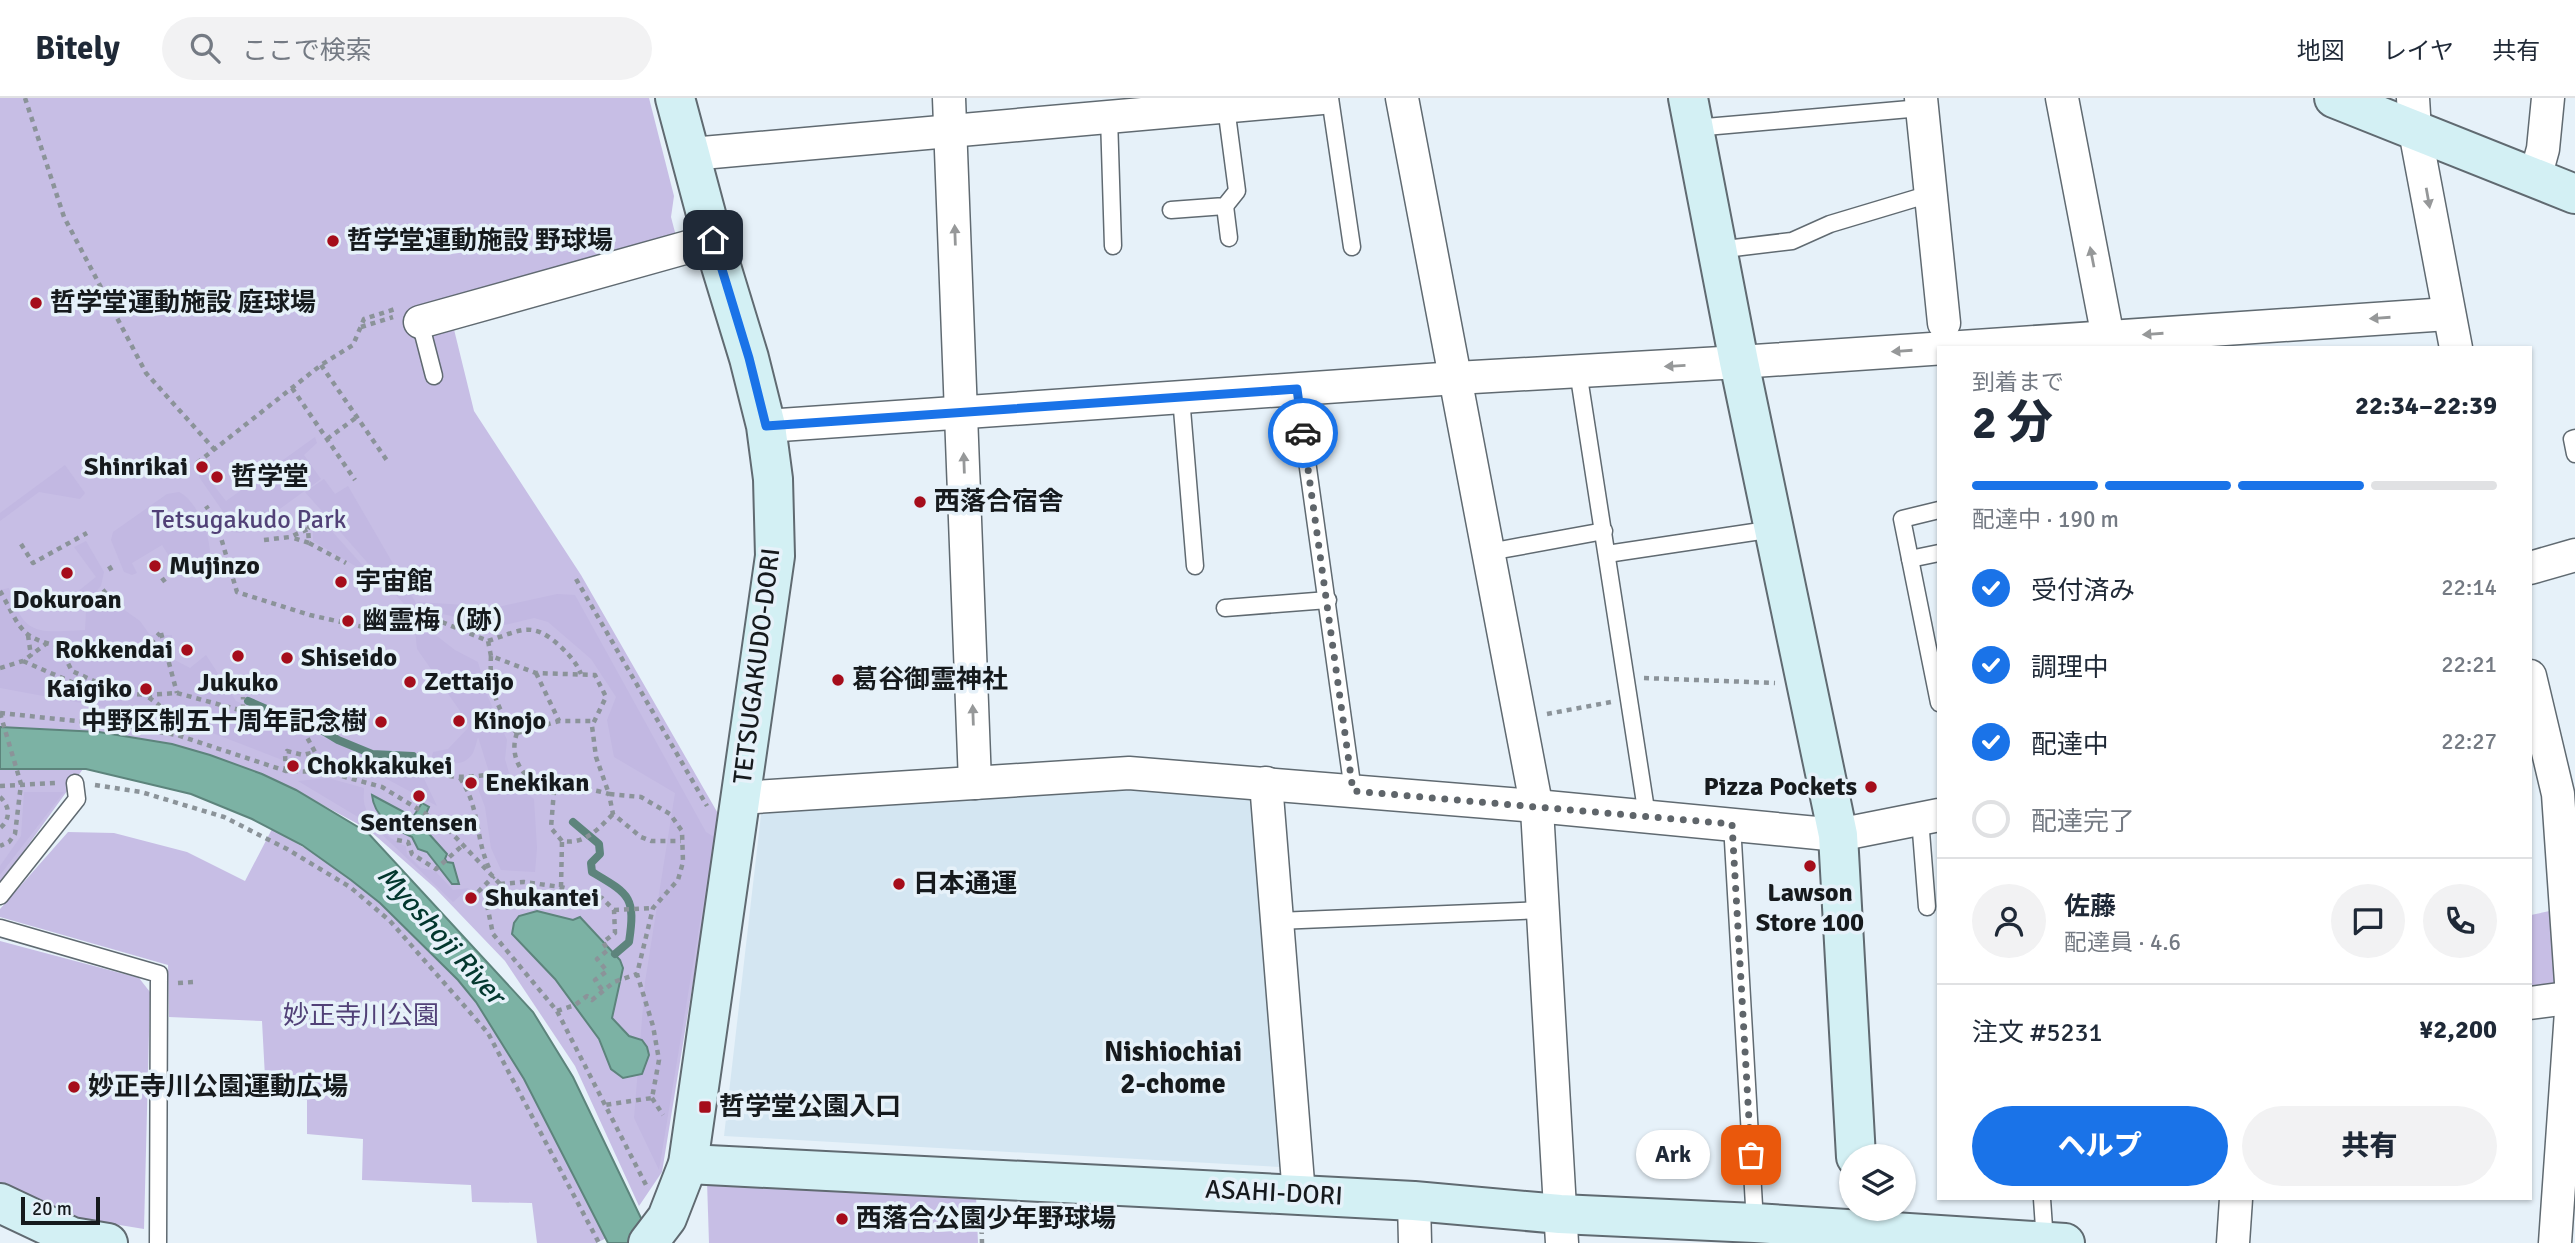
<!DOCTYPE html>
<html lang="ja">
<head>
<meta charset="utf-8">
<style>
  body { margin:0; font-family:Signika,"Noto Sans JP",sans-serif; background:#f2f2f3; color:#1f2937; height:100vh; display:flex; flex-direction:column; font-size:26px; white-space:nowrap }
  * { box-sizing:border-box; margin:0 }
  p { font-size:23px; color:#747a83 }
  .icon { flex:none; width:38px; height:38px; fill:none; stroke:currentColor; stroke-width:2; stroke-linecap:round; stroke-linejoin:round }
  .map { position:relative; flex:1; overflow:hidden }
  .details { position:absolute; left:1937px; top:248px; width:595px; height:854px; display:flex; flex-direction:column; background:#fff; border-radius:0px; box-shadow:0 2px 5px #0004 }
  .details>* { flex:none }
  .tools { position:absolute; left:1839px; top:1046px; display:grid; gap:14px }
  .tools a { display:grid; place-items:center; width:77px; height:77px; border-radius:50%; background:#fff; box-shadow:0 2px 5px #0004; font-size:35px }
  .scale { position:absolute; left:21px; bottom:18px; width:79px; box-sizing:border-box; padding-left:7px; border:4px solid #161a1d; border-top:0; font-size:19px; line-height:24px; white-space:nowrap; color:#161a1d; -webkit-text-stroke:5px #e6f1f9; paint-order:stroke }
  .pin { position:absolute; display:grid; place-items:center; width:60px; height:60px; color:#fff; margin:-30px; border-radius:14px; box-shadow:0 4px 10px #0006 }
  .courier { position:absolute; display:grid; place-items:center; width:70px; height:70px; margin:-35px; border:5px solid #1a73e8; border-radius:50%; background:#fff; color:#222; box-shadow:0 2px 9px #0007 }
  .bubble { position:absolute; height:49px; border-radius:24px; background:#fff; box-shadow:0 2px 5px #0004; font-size:23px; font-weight:800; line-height:49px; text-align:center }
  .summary em { font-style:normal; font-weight:800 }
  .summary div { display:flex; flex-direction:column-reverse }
  .summary { display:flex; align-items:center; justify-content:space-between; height:119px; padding:0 35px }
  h1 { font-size:46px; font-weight:800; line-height:52px }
  .bar { display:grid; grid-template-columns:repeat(4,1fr); gap:10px 7px; align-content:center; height:84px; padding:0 35px }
  .bar i { height:9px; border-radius:5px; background:#e0e1e3 }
  .bar .active { background:#1a73e8 }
  .bar p { grid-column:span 4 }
  .line { display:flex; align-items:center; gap:18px; padding:0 35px; border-top:2px solid #e0e1e3 }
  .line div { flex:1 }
  .round { display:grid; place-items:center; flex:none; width:74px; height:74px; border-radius:37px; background:#f2f2f3 }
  ol { padding:0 35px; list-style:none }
  li { display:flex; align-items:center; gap:21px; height:77px }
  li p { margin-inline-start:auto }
  li .icon { padding:7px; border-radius:50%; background:#1a73e8; color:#fff; stroke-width:4 }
  li:last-child { color:#747a83 }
  li i { width:38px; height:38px; border:4px solid #e0e1e3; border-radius:50% }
  .primary-button { display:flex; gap:14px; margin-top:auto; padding:14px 35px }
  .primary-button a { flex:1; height:80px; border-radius:42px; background:#1a73e8; color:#fff; font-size:28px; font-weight:800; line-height:80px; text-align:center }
  .primary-button a+a { background:#f2f2f3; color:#1f2937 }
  header { display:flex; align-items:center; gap:42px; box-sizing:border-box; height:98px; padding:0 35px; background:#fff; border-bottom:2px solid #e0e1e3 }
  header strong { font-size:33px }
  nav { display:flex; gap:38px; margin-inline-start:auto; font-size:24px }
  .search { width:490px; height:63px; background:#f2f2f3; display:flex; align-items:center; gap:18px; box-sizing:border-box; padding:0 24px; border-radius:38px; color:#747a83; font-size:26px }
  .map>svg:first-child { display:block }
  .built { fill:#d4e6f2 }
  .green { fill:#c7bee5 }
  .forest { fill:#c2b8e2 }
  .water { fill:#7cb2a4; stroke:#5d847c; stroke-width:2 }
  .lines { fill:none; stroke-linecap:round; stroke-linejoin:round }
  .stream { stroke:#5d847c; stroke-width:8 }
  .lane-casing { stroke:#606a71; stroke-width:19 }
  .street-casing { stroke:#606a71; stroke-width:35 }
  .secondary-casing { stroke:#606a71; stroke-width:42 }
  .path { stroke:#8b9399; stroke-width:4.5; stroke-dasharray:5 5; stroke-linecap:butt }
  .lane { stroke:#fff; stroke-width:16 }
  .street { stroke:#fff; stroke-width:32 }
  .secondary { stroke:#d3f0f4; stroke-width:38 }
  .oneway { fill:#969899 }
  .done { stroke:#5f656a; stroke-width:7; stroke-dasharray:0 12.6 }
  .route { stroke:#1a73e8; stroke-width:9 }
  .poi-dot { fill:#a50d1b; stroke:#e6f1f9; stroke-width:2.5 }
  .labels { text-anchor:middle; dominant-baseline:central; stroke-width:7; stroke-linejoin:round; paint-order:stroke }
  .poi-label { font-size:26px; font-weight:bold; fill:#161a1d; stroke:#e6f1f9; text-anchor:start }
  .park-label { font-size:26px; fill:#514177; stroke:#e6f1f9 }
  .street-label { font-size:26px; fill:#161a1d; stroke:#e6f1f9 }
  .water-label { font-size:28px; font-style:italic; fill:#03372e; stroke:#e6f1f9 }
  .neighbourhood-label { font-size:28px; font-weight:bold; fill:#161a1d; stroke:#e6f1f9 }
</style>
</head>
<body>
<header>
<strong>Bitely</strong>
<div class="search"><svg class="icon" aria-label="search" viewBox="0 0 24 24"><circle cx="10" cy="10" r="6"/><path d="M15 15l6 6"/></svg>ここで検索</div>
<nav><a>地図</a><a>レイヤ</a><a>共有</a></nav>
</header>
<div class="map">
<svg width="2575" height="1145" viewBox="0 0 2575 1145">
  <rect width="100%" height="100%" fill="#e6f1f9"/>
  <path class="built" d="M1123,687L1256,698L1280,1069L724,1038L762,708Z"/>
  <g class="green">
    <path d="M0,0H649L674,98L671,119L677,142L449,211L474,313L581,477L720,719L662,1074L639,1108L575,968L505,863L435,790L369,732L282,685L101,646L0,786Z"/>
    <path d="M272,731L334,767L371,792L461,881L496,929L528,981L609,1139L596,1145H537L532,1105L472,1104L471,1087L362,1082L363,1041L307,1036V1002L266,998L262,923L169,919L168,867L0,819V811L68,734L114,735L187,754L245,783Z"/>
    <path d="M2559,811L2565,888L2531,899V817Z"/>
    <path d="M0,843L139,880L150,894L144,1131L71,1119L0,1084Z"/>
    <path d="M707,1083L976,1097L978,1145H709Z"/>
  </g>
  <g class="forest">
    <path d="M315,339L317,345L304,357L321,381L277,413L282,420L279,422L240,435L233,434L226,418L199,379V374L201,371L226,403Z"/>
    <path d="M65,367L85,395L80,401L39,394L0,423V415Z"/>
    <path d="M324,381L335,396L348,388L420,512L412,515L305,394Z"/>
    <path d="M179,394C197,403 210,436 210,456L174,478L170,476L177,471L162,447L132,465L137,475L132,477L124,474L111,442L113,434L167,396Z"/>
    <path d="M320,420L364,469H357L313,443V431Z"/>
    <path d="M86,443L104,474L101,488L86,504L81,499L72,498L96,479L74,449Z"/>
    <path d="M9,490C24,540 39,534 85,532L86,513L105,498L140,523L150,537H172L173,561L190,570L206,557L236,603L372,660L414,665L418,668L437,708L385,680L329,667L290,665L184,624L0,590V492Z"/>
    <path d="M557,496L575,497L706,734L714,739L659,1072L634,1020L645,884L675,695L614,659L607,622L616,599L591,561L548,524L534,520L496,529L422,511L417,504L498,509Z"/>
    <path d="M414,523L424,528L455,552L478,564L488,599L507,642L505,661L509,675L524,693L534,701L537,750L535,774L501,772L491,750L485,709L475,683L489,674L478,639C477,643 475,650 473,655C464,670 445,666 431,662L433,654L448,651L468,630L469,626L417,551Z"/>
    <path d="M328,680L364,690C364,695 363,703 365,708C369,724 391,743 406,748L407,756L421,770L435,773L453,792L469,790L453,804L373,728L298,683Z"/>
    <path d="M24,694H64L0,777V768L21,738Z"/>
  </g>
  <g class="water">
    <path d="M0,629L99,634L172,646L210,657L262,676L296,692L368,735L533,914L573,979L653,1145H608L524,981L476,904L458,882L380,805L351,782L302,747L252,721L191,696L86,671H0Z"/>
    <path d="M372,697L413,719L422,705L429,709L421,727L447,756L445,761L447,764L453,765L459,786H452L427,754L418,751L412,739C394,731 374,719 372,697Z"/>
    <path d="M537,813L573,822L580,819L620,862L623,870L612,920L629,938L642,942L647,949L649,957L642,976L623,980L611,971L599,941L555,881L512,836L514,825L519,818Z"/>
  </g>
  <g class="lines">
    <g class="stream">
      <path d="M248,603L294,623"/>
      <path d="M300,619L338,642L372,656L413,658"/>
      <path d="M573,724L599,746L600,756L591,765L592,774C629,796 636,798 629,844L615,856"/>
    </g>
    <g class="lane-casing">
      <g id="lane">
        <path d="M1330,0L1352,149"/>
        <path d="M1109,19L1113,148"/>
        <path d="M1694,30L1921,10"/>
        <path d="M1225,108L1229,140"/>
        <path d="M1171,112L1225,108L1237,93L1226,9"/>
        <path d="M1717,152L1792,143L1830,126L1930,96"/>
        <path d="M420,224L434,278"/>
        <path d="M1578,273L1647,718"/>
        <path d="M1297,291L1353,693"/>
        <path d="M1181,299L1195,468"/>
        <path d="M2575,340L2572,341L2575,356"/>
        <path d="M1939,412L1902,421L1939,605"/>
        <path d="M1489,454L1604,433"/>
        <path d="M1607,456L1774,431"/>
        <path d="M1910,461L1939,455"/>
        <path d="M1225,510L1328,502"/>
        <path d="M1920,721L1927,809"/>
        <path d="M1732,726L1755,1125"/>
        <path d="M0,798L77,701L75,685"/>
        <path d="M1277,823L1543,812"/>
        <path d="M0,830L159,876L158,1145"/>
        <path d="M2042,1101L2045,1144"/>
      </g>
    </g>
    <g class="street-casing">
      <g id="street">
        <path d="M949,0L975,685"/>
        <path d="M1402,0L1537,711L1562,1145"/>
        <path d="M1921,0L1944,225"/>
        <path d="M2062,0L2110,250"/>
        <path d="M2413,0L2415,33L2456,250"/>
        <path d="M691,56L1322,0"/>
        <path d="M2535,80L2543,51L2548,0"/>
        <path d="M420,224L713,142"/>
        <path d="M766,328L1456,280L1739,264L2448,216"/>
        <path d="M2530,470L2575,457"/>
        <path d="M2530,578L2558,696L2572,899L2555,1145"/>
        <path d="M1266,685L1299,1097"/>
        <path d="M740,700L1129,675L1536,708L1838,737L1939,717"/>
        <path d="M2530,905L2575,899"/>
        <path d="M1414,1103L1415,1145"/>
        <path d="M2233,1145L2236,1101"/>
      </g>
    </g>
    <g class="secondary-casing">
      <g id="secondary">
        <path d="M1688,0L1739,264L1838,737L1856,1059"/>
        <path d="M2334,0L2575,96"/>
        <path d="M688,1066L1299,1097L1414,1103L1560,1116L1755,1125L2065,1145"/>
        <path d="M0,1105L72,1139L108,1145"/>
        <path d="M648,1145L667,1120L688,1066L775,458L773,381L766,328L749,260L713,142L675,0"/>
      </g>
    </g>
    <g class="path">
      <path d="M25,0L64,119L146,275L215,352"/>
      <path d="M361,229L393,219"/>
      <path d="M321,267L388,364"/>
      <path d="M292,290L355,382"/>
      <path d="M327,341L357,319"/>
      <path d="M197,365L321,267L353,247L364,221L395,211"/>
      <path d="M206,408L208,411"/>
      <path d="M216,423L237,494L310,517L381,533L420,515L488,543L491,558L536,575L595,577L606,599L592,628L596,659L609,696L641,699L670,716L682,733L683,764L678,782L653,810L637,876L653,928L659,962L652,1000L604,1007"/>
      <path d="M308,431L316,417"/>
      <path d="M264,442L290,439L308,431L309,445L290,439"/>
      <path d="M309,445L346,465"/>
      <path d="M21,446L33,465L87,435"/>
      <path d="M109,468L112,473"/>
      <path d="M162,480L165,484"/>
      <path d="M576,481L707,708"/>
      <path d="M0,493C8,506 15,525 26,535C50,555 113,552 144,552L160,535"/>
      <path d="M88,508L106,492"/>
      <path d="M161,535L177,595"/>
      <path d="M28,537L31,558"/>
      <path d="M488,543C522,532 532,522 561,549C570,558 576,564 581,576"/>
      <path d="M59,548L72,573L118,594"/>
      <path d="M491,558C489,587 496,613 517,635"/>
      <path d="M23,563L76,586L100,593L147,597L177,595L243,613V599"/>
      <path d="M0,570L23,563L47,545"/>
      <path d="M536,575L559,623"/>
      <path d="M1644,580L1775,585"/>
      <path d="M0,615L125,628L177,637L286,673L327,674L382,689L444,727L500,786L487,807L493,836L557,913L646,1087"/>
      <path d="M0,615L21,686L15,736L9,744L0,748"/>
      <path d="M1547,616L1611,604"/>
      <path d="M125,628L157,614L159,607L147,598"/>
      <path d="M517,635C507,662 527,687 554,692C564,693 576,690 587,691C594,692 602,694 609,696L613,716L641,739L651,743H681"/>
      <path d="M517,635L559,623H593"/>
      <path d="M419,654C431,683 460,680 487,677L491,684L532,683"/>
      <path d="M286,673L285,656L287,653L303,657L315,654L296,619"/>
      <path d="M460,680C480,709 475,739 489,770"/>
      <path d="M95,687L141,694L224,719L287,751L350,789L390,823L488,935L599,1145"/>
      <path d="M0,688L55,685"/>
      <path d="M554,692L551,730L562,743C585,747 598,731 613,716"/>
      <path d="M0,699C10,708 11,721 0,730"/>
      <path d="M397,742L408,744L412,756L436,771L463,747"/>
      <path d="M500,786L524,784L561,789L602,800L614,812L615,835L603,844L608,852L597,861L607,873L595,882L603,893"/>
      <path d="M561,789L562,743"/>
      <path d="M478,794L494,778"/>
      <path d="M614,812L653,810"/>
      <path d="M178,885L194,884"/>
      <path d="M557,913L575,907L587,898L592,902L614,884L637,876"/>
      <path d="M652,1000L663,1017"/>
      <path d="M981,1111L982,1145"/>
    </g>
    <use href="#lane" class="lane"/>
    <use href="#street" class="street"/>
    <use href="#secondary" class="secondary"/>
  </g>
  <defs><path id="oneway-solid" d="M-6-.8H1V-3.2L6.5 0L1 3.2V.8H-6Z" transform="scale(1.75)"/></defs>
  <g class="oneway">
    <use href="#oneway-solid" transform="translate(2428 100) rotate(80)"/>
    <use href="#oneway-solid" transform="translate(955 137) rotate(-92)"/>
    <use href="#oneway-solid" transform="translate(2092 159) rotate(-101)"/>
    <use href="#oneway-solid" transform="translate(2380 220) rotate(176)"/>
    <use href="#oneway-solid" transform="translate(2153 236) rotate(176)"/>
    <use href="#oneway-solid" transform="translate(1902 253) rotate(176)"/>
    <use href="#oneway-solid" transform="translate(1675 268) rotate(177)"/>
    <use href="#oneway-solid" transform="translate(964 365) rotate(-92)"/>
    <use href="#oneway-solid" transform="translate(973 617) rotate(-92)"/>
  </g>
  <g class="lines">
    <path class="done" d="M1303,335L1353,693L1732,726L1751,1057"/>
    <path class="route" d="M713,142L749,260L766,328L1297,291L1303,335"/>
  </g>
  <g class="poi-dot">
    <circle cx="333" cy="143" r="7"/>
    <circle cx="36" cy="205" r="7"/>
    <circle cx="202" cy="369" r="7"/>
    <circle cx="217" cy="379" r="7"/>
    <circle cx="920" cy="404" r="7"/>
    <circle cx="155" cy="468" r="7"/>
    <circle cx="67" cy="475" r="7"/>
    <circle cx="341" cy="484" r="7"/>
    <circle cx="348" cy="523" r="7"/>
    <circle cx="187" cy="552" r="7"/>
    <circle cx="238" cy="558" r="7"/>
    <circle cx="287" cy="560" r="7"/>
    <circle cx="838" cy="582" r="7"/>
    <circle cx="410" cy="584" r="7"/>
    <circle cx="146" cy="591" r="7"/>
    <circle cx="459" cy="623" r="7"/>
    <circle cx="381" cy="624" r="7"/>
    <circle cx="293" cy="668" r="7"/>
    <circle cx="471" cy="685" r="7"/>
    <circle cx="1871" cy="689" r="7"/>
    <circle cx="419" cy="698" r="7"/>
    <circle cx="1810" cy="768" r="7"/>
    <circle cx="899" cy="786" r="7"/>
    <circle cx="471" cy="800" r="7"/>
    <circle cx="74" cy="989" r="7"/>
    <rect x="698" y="1002" width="14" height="14" rx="3.5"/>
    <circle cx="842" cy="1121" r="7"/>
  </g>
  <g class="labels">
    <g class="poi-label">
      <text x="347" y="143">哲学堂運動施設 野球場</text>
      <text x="50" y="205">哲学堂運動施設 庭球場</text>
      <text x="188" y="369" text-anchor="end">Shinrikai</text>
      <text x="231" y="379">哲学堂</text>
      <text x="934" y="404">西落合宿舎</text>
      <text x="169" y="468">Mujinzo</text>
      <text x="355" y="484">宇宙館</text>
      <text x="67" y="502" text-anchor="middle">Dokuroan</text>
      <text x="362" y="523">幽霊梅（跡）</text>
      <text x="173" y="552" text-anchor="end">Rokkendai</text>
      <text x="301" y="560">Shiseido</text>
      <text x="852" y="582">葛谷御霊神社</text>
      <text x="424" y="584">Zettaijo</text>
      <text x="238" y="585" text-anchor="middle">Jukuko</text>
      <text x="132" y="591" text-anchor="end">Kaigiko</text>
      <text x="473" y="623">Kinojo</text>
      <text x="367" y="624" text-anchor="end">中野区制五十周年記念樹</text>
      <text x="307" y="668">Chokkakukei</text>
      <text x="485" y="685">Enekikan</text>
      <text x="1857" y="689" text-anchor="end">Pizza Pockets</text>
      <text x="419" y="725" text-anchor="middle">Sentensen</text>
      <text x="913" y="786">日本通運</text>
      <text x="1810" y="795" text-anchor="middle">Lawson<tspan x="1810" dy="30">Store 100</tspan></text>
      <text x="485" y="800">Shukantei</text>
      <text x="88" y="989">妙正寺川公園運動広場</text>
      <text x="719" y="1009">哲学堂公園入口</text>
      <text x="856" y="1121">西落合公園少年野球場</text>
    </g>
    <g class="park-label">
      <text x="249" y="422">Tetsugakudo Park</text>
      <text x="361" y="918">妙正寺川公園</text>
    </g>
    <g class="street-label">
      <text transform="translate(757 568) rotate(-83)">TETSUGAKUDO-DORI</text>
      <text transform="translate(1274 1095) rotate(3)">ASAHI-DORI</text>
    </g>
    <g class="water-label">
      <text transform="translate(441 837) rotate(48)">Myoshoji River</text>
    </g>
    <g class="neighbourhood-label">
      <text x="1173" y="954">Nishiochiai<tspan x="1173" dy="32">2-chome</tspan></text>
    </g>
  </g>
</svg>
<div class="tools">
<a><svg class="icon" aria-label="layers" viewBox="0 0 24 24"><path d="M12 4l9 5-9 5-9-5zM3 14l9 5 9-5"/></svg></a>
</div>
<div class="scale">20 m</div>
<div class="pin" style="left:1751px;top:1057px;background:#ea580c"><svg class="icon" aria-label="bag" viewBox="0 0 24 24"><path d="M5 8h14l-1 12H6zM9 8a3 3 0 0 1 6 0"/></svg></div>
<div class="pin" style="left:713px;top:142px;background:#1f2937"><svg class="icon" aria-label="home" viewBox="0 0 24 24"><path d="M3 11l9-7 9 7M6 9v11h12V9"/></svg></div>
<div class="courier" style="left:1303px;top:335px"><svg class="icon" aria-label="car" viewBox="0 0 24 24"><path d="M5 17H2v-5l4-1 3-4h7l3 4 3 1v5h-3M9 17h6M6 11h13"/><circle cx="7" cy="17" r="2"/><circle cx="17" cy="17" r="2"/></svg></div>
<div class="bubble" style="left:1636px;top:1032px;width:74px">Ark</div>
<section class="details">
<div class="summary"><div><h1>2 分</h1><p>到着まで</p></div><em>22:34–22:39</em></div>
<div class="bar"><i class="active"></i><i class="active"></i><i class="active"></i><i></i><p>配達中 · 190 m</p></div>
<ol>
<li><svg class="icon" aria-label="check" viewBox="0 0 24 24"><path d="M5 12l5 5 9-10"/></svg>受付済み<p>22:14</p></li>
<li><svg class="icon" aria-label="check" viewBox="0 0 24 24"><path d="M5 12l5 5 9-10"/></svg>調理中<p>22:21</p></li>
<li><svg class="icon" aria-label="check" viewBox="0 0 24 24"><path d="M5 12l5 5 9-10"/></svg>配達中<p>22:27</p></li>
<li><i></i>配達完了</li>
</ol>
<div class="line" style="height:126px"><a class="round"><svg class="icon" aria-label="person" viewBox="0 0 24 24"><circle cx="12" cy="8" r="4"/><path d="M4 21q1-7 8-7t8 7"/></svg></a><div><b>佐藤</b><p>配達員 · 4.6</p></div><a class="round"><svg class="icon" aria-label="chat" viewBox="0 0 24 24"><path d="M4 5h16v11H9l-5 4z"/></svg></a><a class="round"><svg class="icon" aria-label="phone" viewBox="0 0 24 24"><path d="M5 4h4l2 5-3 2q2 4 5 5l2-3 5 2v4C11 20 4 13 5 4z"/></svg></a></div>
<div class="line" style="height:91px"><div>注文 #5231</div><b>¥2,200</b></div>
<div class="primary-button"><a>ヘルプ</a><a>共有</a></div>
</section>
</div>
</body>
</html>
